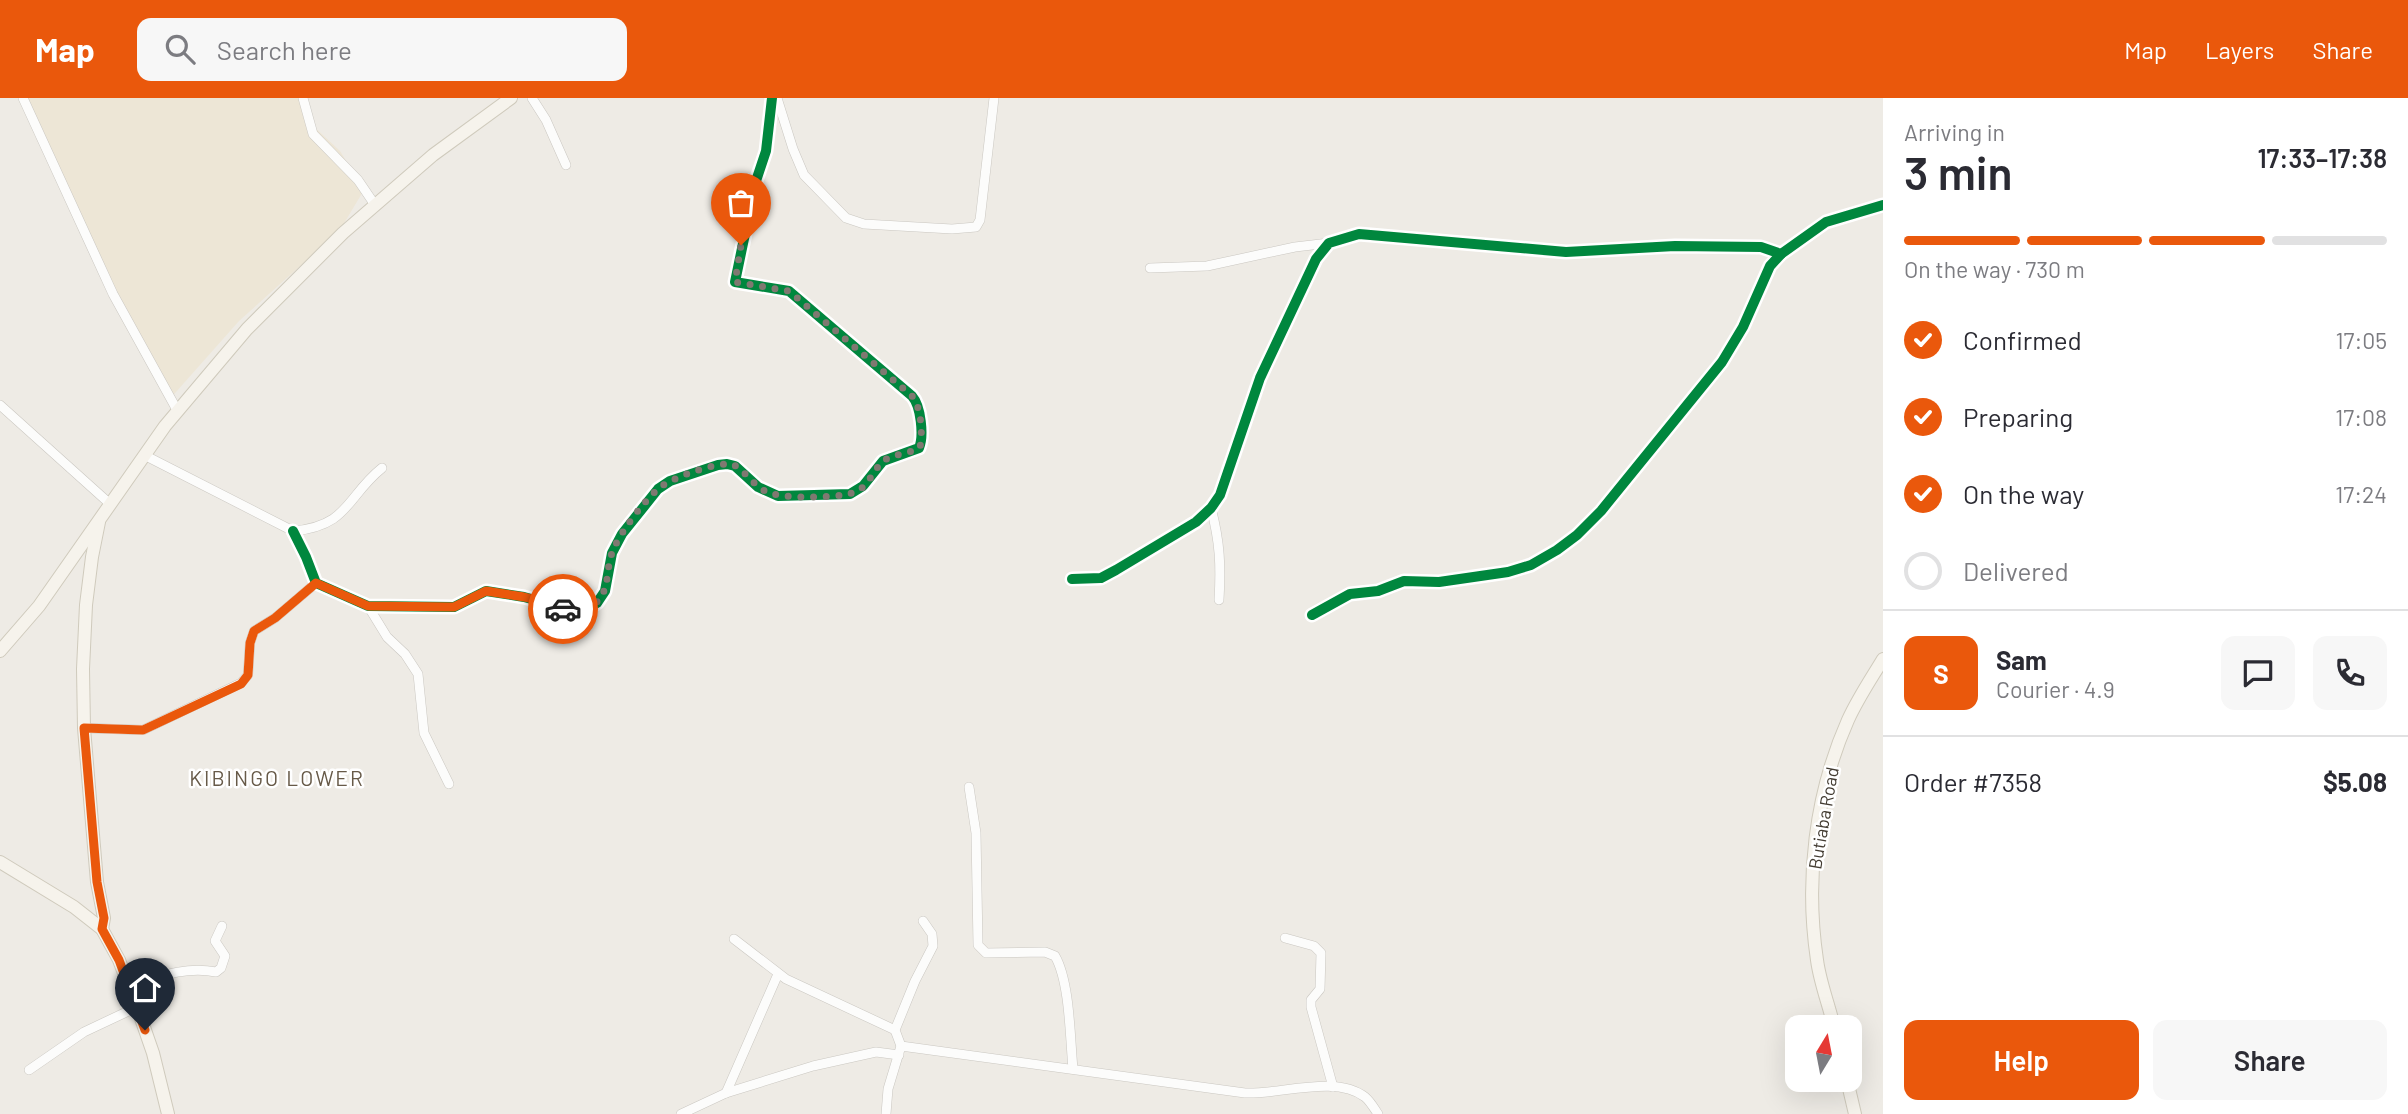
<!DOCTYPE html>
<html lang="en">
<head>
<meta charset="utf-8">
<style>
  body { margin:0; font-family:Barlow,sans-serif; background:#f7f7f7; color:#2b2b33; height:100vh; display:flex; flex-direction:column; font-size:26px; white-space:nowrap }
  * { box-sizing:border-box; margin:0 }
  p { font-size:23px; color:#7c7c81 }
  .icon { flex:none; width:38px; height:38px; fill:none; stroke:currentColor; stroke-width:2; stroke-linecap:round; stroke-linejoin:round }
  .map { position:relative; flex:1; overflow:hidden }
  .sheet { display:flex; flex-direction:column; background:#fff; width:525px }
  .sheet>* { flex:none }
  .needle { width:46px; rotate:10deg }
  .buttons { position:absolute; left:1785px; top:917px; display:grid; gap:14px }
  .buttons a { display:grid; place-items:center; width:77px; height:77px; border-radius:14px; background:#fff; box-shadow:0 7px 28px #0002; font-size:35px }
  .pin { position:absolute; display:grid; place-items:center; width:60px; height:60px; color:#fff; margin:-72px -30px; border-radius:50% 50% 50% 0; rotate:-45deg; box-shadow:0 0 7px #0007 }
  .pin .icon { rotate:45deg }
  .courier { position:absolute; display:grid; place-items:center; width:70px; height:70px; margin:-35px; border:5px solid #ea580c; border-radius:50%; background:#fff; color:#222; box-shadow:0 2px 9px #0007 }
  .headline em { font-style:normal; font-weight:600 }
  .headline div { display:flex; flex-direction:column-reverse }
  .headline { display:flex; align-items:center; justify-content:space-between; height:119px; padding:0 21px }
  h1 { font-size:46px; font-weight:600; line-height:52px }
  .bar { display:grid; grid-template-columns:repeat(4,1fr); gap:10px 7px; align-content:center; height:84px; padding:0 21px }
  .bar i { height:9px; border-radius:5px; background:#e1e1e2 }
  .bar .selected { background:#ea580c }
  .bar p { grid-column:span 4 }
  .line { display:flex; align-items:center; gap:18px; padding:0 21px; border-top:2px solid #e1e1e2 }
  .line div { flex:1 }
  .round { display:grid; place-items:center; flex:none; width:74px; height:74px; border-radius:14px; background:#f7f7f7 }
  ol { padding:0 21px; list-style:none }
  li { display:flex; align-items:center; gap:21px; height:77px }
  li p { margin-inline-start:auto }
  li .icon { padding:7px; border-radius:50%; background:#ea580c; color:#fff; stroke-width:4 }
  li:last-child { color:#7c7c81 }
  li i { width:38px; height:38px; border:4px solid #e1e1e2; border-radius:50% }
  .button { display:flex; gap:14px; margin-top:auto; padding:14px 21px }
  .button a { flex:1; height:80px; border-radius:14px; background:#ea580c; color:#fff; font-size:28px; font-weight:600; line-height:80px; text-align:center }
  .button a+a { background:#f7f7f7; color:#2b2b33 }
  header { display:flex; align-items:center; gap:42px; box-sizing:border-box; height:98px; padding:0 35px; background:#ea580c; color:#fff }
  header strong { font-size:33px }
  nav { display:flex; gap:38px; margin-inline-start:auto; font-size:24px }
  .search { width:490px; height:63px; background:#f7f7f7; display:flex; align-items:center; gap:18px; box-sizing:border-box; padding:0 24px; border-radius:14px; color:#7c7c81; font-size:26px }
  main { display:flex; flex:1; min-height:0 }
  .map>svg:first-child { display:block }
  .education { fill:#ede6d6 }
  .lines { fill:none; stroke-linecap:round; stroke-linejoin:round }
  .street-casing { stroke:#cac7c1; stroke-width:10 }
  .secondary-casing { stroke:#cfcabc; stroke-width:14 }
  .street { stroke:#fcfcfb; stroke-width:9 }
  .secondary { stroke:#f6f3ec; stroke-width:12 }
  .cycleway-casing { stroke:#fff; stroke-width:15 }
  .cycleway { stroke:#00873e; stroke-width:10 }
  .done { stroke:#7f7971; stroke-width:7; stroke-dasharray:0 12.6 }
  .route { stroke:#ea580c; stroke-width:9 }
  .labels { text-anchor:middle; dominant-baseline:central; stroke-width:5; stroke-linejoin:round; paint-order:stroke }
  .street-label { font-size:18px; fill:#433c32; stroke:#fff }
  .quarter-label { font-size:21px; letter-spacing:2px; fill:#675a48; stroke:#fff }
</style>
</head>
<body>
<header>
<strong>Map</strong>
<div class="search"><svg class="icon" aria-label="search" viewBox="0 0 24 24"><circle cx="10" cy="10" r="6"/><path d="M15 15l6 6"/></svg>Search here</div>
<nav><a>Map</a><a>Layers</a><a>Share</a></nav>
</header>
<main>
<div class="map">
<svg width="1883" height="1016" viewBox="0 0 1883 1016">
  <rect width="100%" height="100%" fill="#eeebe5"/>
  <path class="education" d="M25,0H303L309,24L340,53L364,92L340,132L239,223L168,303Z"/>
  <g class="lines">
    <g class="street-casing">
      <g id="street">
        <path d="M23,0L113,196L177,312"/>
        <path d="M303,0L313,36L358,82L375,107"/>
        <path d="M532,0L546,22L566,67"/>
        <path d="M777,0L793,51L804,77L846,120L864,126L952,131L976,129L980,122L994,0"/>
        <path d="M1150,170L1207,168L1295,149L1329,145"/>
        <path d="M0,307L109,405"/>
        <path d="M146,358L293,433C349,428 346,399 382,370"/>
        <path d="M1211,410C1220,444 1221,468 1219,502"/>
        <path d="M293,433L306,459L316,485L368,508L454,509L486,493L524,499L553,507L568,514H581L597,505L605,493L612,455L622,436L658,391L670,383L718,367L727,366L735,368L758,389L778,398L850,396L863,388L883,363L919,350C924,338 921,308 912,298L789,193L735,184L756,83L766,53L772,0"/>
        <path d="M1072,481L1101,480L1116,472L1196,424L1211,410L1220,397L1260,280L1316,161L1329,145L1359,136L1566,154L1675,148L1761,149L1781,156"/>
        <path d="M368,508L387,539L405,556L418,576L424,635L449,686"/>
        <path d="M1312,517L1350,496L1378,493L1404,483L1439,484L1508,474L1531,467L1557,452L1577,437L1601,413L1722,264L1743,229L1770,168L1781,156L1826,124L1883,107"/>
        <path d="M84,630L143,632L241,585L248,577L250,545L254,533L275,520L316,485"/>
        <path d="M969,689L976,735L978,847L986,855L1045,854L1055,858C1070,884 1070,940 1073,971"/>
        <path d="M1285,840L1314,848L1321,855L1320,891L1311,902V909L1333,989"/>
        <path d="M734,841L786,881L895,932"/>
        <path d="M128,888C158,879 185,868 216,874L221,870L225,858L215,843L222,828"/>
        <path d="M901,948L895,932L915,883L933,848L932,836L923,823"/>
        <path d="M29,972L84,934L137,909"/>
        <path d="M726,995L778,876"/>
        <path d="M681,1016L726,995L813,968L876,954L899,957"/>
        <path d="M886,1016L888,991L901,948L1245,995C1279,997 1336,976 1365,999C1370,1003 1374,1010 1378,1016"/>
      </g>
    </g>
    <g class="secondary-casing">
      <g id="secondary">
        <path d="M99,424L92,459L86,507L83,571L84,630L97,784L104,820L102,831"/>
        <path d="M0,553L39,508L165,328L247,231L343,135L433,57L511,0"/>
        <path d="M0,764L74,809L102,831L119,862L137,909L153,955L168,1016"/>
        <path d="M1834,929C1829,907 1820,885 1817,862C1805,782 1815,696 1848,622C1858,600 1871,581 1883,561"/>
        <path d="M1847,982L1855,1016"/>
      </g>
    </g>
    <use href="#street" class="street"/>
    <use href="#secondary" class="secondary"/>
    <g class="cycleway-casing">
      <g id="cycleway">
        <path d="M293,433L306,459L316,485L368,508L454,509L486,493L524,499L553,507L568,514H581L597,505L605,493L612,455L622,436L658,391L670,383L718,367L727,366L735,368L758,389L778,398L850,396L863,388L883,363L919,350C924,338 921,308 912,298L789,193L735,184L756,83L766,53L772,0"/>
        <path d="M1072,481L1101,480L1116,472L1196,424L1211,410L1220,397L1260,280L1316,161L1329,145L1359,136L1566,154L1675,148L1761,149L1781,156"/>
        <path d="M1312,517L1350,496L1378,493L1404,483L1439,484L1508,474L1531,467L1557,452L1577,437L1601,413L1722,264L1743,229L1770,168L1781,156L1826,124L1883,107"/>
      </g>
    </g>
    <use href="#cycleway" class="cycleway"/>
  </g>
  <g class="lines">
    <path class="done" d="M563,511C572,516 579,516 588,511C614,495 603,473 614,450C622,432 644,403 659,390C669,381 722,361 734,367C746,374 754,388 767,394C782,401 836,400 852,395C866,392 872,375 881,365C891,355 909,357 920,349C923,336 921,308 912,298L789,193L735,184L741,147"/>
    <path class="route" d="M145,932L119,862L102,831L104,820L97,784L84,630L143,632L241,586L248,577L250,545L254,533L275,520L316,485L368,508L454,509L486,493L524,499L553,506L563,511"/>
  </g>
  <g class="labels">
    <g class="street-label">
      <text transform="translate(1823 720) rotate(-80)">Butiaba Road</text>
    </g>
    <g class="quarter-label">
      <text x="277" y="679">KIBINGO LOWER</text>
    </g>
  </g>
</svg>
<div class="buttons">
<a><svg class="needle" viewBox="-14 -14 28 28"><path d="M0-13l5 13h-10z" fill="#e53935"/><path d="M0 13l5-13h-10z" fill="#7c7c81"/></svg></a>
</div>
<div class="pin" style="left:741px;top:147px;background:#ea580c"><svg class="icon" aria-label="bag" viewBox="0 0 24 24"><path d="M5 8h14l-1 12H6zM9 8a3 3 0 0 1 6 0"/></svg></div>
<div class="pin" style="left:145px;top:932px;background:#1f2937"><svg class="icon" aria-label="home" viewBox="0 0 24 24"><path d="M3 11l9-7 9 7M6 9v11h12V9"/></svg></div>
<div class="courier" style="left:563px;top:511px"><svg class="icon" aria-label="car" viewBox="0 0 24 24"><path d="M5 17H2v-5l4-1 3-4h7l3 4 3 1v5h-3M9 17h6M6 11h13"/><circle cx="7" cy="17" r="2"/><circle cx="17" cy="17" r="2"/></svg></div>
</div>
<section class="sheet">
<div class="headline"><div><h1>3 min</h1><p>Arriving in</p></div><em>17:33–17:38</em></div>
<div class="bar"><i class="selected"></i><i class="selected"></i><i class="selected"></i><i></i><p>On the way · 730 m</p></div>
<ol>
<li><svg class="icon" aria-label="check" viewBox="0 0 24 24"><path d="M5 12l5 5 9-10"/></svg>Confirmed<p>17:05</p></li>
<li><svg class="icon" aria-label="check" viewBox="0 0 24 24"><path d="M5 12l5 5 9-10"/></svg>Preparing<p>17:08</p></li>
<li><svg class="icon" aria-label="check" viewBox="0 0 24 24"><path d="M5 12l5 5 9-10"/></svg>On the way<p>17:24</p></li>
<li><i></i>Delivered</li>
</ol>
<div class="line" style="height:126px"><b class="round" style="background:#ea580c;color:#fff">S</b><div><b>Sam</b><p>Courier · 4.9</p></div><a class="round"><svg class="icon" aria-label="chat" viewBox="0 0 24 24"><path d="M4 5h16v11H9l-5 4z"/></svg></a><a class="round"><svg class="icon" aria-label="phone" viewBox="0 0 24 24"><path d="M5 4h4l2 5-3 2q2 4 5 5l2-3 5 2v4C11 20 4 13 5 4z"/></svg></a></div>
<div class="line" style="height:91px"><div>Order #7358</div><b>$5.08</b></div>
<div class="button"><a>Help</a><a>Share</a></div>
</section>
</main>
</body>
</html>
